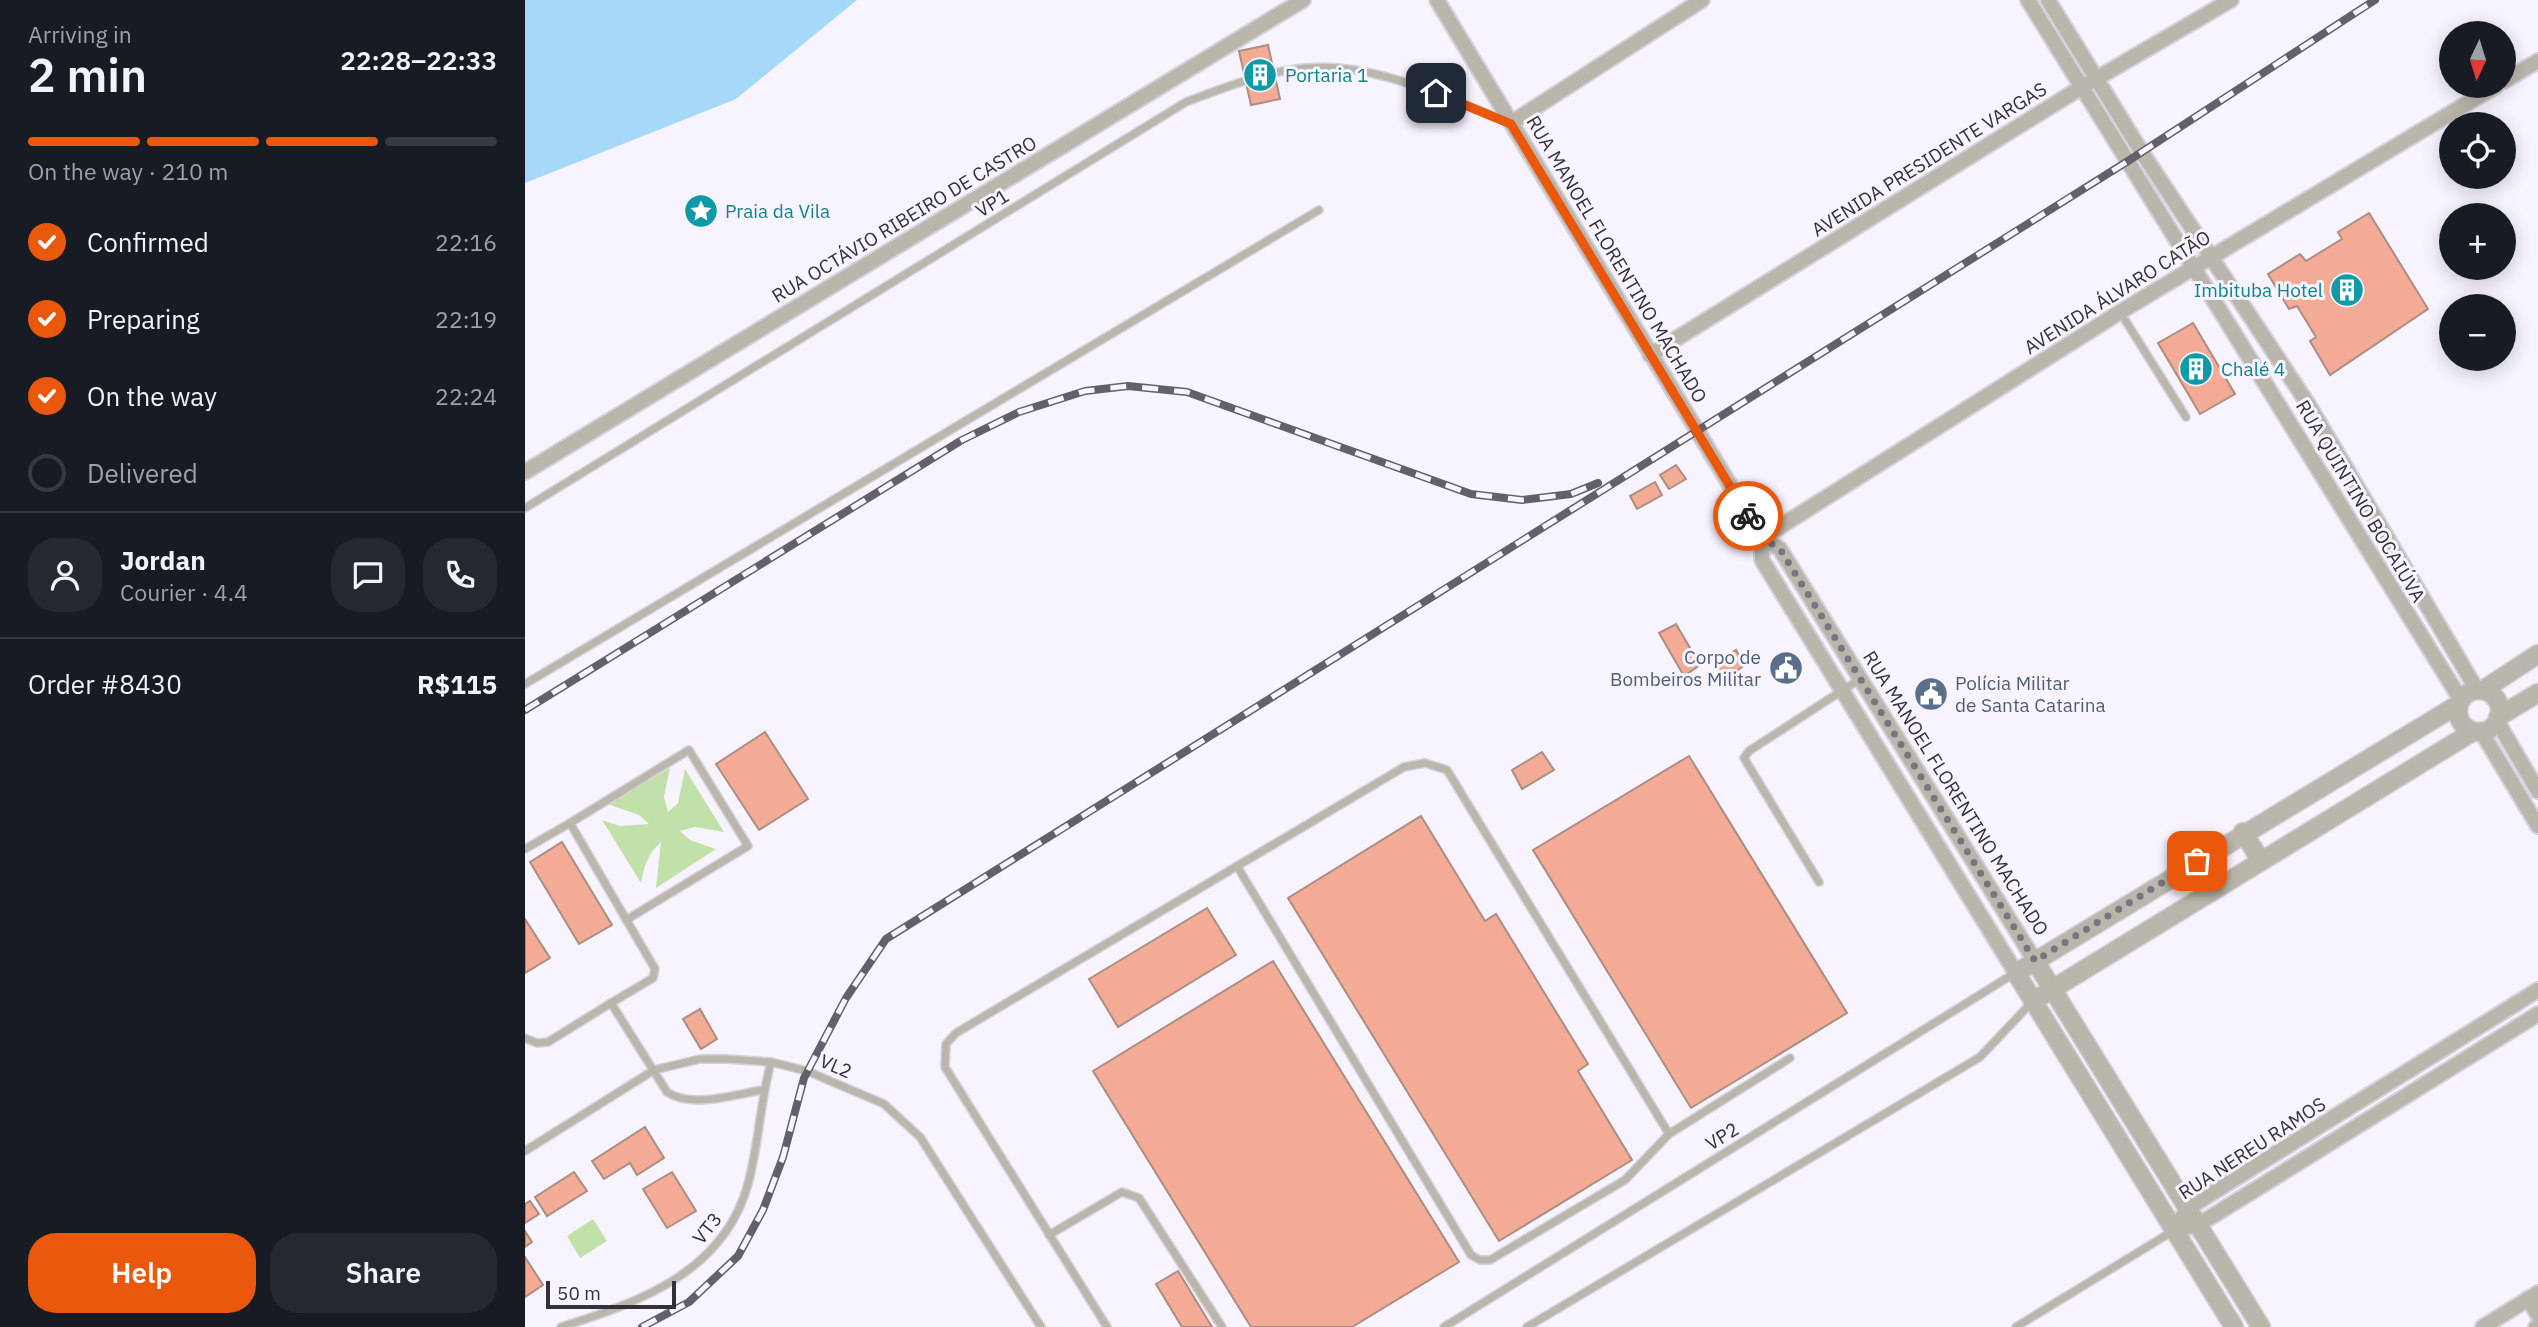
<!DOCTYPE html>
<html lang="en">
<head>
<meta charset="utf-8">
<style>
  body { margin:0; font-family:"IBM Plex Sans",sans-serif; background:#242831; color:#f1f3f6; height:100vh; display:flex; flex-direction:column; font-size:26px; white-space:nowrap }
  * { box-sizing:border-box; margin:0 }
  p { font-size:23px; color:#9ea1a6 }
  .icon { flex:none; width:38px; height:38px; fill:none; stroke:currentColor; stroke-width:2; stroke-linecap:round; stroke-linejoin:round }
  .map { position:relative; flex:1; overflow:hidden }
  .side { display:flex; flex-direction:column; background:#171b24; width:525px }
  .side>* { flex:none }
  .needle { width:46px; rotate:184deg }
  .tools { position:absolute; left:1914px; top:21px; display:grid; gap:14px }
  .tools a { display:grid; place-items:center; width:77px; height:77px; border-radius:50%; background:#171b24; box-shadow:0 4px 18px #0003; font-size:35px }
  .scale { position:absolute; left:21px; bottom:18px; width:130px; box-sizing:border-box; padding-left:7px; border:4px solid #34303b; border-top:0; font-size:19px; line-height:24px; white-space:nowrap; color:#34303b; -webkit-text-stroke:5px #f8f4ff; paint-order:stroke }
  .pin { position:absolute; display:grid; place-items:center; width:60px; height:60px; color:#fff; margin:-30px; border-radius:14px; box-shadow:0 4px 10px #0006 }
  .courier { position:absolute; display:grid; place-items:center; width:70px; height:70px; margin:-35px; border:5px solid #ea580c; border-radius:50%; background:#fff; color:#222; box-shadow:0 2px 9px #0007 }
  .overview em { font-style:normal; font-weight:600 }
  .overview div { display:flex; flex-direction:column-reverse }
  .overview { display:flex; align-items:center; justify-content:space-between; height:119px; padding:0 28px }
  h1 { font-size:46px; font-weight:600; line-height:52px }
  .bar { display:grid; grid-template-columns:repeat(4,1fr); gap:10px 7px; align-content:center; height:84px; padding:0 28px }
  .bar i { height:9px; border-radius:5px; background:#363941 }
  .bar .on { background:#ea580c }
  .bar p { grid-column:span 4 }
  .line { display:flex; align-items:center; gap:18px; padding:0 28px; border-top:2px solid #363941 }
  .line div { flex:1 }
  .round { display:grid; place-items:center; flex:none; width:74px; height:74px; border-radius:28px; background:#242831 }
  ol { padding:0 28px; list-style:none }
  li { display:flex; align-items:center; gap:21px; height:77px }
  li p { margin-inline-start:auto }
  li .icon { padding:7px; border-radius:50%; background:#ea580c; color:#fff; stroke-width:4 }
  li:last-child { color:#9ea1a6 }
  li i { width:38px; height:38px; border:4px solid #363941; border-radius:50% }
  .button { display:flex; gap:14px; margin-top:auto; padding:14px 28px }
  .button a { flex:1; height:80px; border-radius:28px; background:#ea580c; color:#fff; font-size:28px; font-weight:600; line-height:80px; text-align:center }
  .button a+a { background:#242831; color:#f1f3f6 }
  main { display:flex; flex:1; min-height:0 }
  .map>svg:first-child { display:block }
  .green { fill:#c2e1aa }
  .water { fill:#a6d9f9 }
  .building { fill:#f4ab95; stroke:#ab8d84; stroke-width:2 }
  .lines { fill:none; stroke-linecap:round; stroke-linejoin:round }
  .service-casing { stroke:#d5d1dc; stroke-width:10 }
  .minor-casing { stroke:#d5d1dc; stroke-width:18 }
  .tertiary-casing { stroke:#d5d1dc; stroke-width:21 }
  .service { stroke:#bbb6ab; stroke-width:7 }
  .minor { stroke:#bbb6ab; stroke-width:14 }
  .tertiary { stroke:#bbb6ab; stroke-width:18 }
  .rail-casing { stroke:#64606b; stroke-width:8 }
  .rail { stroke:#f8f4ff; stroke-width:5; stroke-dasharray:16; stroke-linecap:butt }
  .done { stroke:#797580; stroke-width:7; stroke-dasharray:0 12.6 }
  .route { stroke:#ea580c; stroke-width:9 }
  .labels { text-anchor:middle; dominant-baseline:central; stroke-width:6; stroke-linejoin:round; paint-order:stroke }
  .culture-label { font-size:19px; fill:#0d838f; stroke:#f8f4ff; text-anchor:start }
  .street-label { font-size:19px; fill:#34303b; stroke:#f8f4ff }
  .service-label { font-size:19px; fill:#4e5e75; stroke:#f8f4ff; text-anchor:end }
</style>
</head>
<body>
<main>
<section class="side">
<div class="overview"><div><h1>2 min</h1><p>Arriving in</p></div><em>22:28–22:33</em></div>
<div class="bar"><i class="on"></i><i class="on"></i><i class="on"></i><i></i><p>On the way · 210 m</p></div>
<ol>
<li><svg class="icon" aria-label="check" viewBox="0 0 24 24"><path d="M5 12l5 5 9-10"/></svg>Confirmed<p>22:16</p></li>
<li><svg class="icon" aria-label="check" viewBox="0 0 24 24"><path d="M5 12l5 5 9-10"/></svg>Preparing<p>22:19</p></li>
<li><svg class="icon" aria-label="check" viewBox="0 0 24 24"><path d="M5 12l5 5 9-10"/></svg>On the way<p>22:24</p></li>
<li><i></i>Delivered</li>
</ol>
<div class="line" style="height:126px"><a class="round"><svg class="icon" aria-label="person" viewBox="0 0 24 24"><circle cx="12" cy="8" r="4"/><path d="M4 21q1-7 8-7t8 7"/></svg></a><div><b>Jordan</b><p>Courier · 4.4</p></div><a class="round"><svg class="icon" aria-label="chat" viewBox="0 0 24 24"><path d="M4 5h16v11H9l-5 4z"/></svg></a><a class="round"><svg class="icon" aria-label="phone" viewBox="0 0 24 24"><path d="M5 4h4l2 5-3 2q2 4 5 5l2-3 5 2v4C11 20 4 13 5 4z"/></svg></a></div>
<div class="line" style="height:91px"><div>Order #8430</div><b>R$115</b></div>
<div class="button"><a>Help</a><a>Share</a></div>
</section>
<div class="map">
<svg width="2013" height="1327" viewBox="0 0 2013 1327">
  <rect width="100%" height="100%" fill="#f8f4ff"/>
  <g class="green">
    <path d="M145,768L139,797L143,812L153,803L160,769L199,832L170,827L155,831L165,840L191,849L131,888L136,842C123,854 119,866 116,883L77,820L95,826L124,824L114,815L82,804Z"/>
    <path d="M68,1219L82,1241L55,1258L42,1236Z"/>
  </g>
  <path class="water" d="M0,0H332L211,99L0,183Z"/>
  <g class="building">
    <path d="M743,45L755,99L726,105L714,51Z"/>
    <path d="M1844,213L1903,309L1805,375L1785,341L1791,337L1772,306L1764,309L1743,274L1775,254L1781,261L1817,239L1813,232Z"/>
    <path d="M1668,323L1710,394L1675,414L1633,343Z"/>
    <path d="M1151,465L1161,479L1144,489L1135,475Z"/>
    <path d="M1130,482L1137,495L1112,509L1105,496Z"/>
    <path d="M1151,624L1175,665L1159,676L1134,633Z"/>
    <path d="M1211,650L1220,665L1200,679L1190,664Z"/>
    <path d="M240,732L283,799L234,830L191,764Z"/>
    <path d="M1017,752L1029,770L997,789L987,770Z"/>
    <path d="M1164,756L1322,1013L1166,1108L1008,850Z"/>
    <path d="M896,816L960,921L971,914L1063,1064L1053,1071L1107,1160L974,1241L763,898Z"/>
    <path d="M37,842L87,925L54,944L5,862Z"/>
    <path d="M682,908L711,955L593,1027L564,979Z"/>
    <path d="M0,919L25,958L0,973Z"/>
    <path d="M748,961L934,1262L827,1327H726L568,1071Z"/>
    <path d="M175,1009L192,1039L176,1049L158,1019Z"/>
    <path d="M120,1127L139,1158L112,1175L105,1163L79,1179L67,1161Z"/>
    <path d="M49,1172L62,1191L22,1216L10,1197Z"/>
    <path d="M147,1172L171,1211L142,1228L118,1189Z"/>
    <path d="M5,1201L14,1214L0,1223V1204Z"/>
    <path d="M0,1231L7,1242L0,1247Z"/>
    <path d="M0,1257L18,1285L0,1297Z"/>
    <path d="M653,1271L687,1327H657L631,1284Z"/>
  </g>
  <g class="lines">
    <g class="service-casing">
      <g id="service">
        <path d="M1595,312L1661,417"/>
        <path d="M0,508L661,102C708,84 761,63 813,68C871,73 928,100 982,122"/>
        <path d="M0,684L794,210"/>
        <path d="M45,823L164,750L223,846L101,920"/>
        <path d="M0,849L45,823L130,969L128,978L86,1003"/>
        <path d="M712,866L946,1255L955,1260H965L1100,1180L1144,1134"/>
        <path d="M1294,882L1219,758L1224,751L1335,679"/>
        <path d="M0,1038L12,1043L23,1042L86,1003L142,1092C166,1109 211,1094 238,1090"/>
        <path d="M0,1151L129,1070L175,1059H201L246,1062L282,1071L359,1104L395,1137L516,1327"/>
        <path d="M524,1235L597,1192L614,1198L697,1327"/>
        <path d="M36,1327C115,1302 199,1272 223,1184C234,1144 235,1102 246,1062"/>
        <path d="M582,1327L420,1067L421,1044L431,1033L879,767L900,763L922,770L1144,1134L1265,1058"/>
        <path d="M919,1327L1490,973"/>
        <path d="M1002,1327L1455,1057L1508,1001"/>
        <path d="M1491,1327L1648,1231"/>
      </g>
    </g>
    <g class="minor-casing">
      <g id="minor">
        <path d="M912,0L1237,538L1255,549L1510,961"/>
        <path d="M1503,0L1936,700"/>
        <path d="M1523,0L1616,151L1783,404L1952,690"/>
        <path d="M1979,81L2013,61"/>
        <path d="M986,123L1177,0"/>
        <path d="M1125,355L1557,87L1706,0"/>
        <path d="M0,472L778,0"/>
        <path d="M1237,538L1595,312L1971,86"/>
        <path d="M1237,538V560L1491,973"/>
        <path d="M1972,721L2013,791"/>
        <path d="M1956,731L2013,826"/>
        <path d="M1649,1230L1663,1208L2013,990"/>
        <path d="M1649,1230L1673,1225L2013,1014"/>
        <path d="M2003,1299L2013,1315"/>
        <path d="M1958,1327L2013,1293"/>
        <path d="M2011,1327L2013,1326"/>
      </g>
    </g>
    <g class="tertiary-casing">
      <g id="tertiary">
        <path d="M1958,690L2013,654"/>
        <circle cx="1954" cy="711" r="21"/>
        <path d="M1973,717L2013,693"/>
        <path d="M1718,832L1736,861"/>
        <path d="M1510,961L1736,1327"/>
        <path d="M1508,1001L1949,731"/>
        <path d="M1709,1327L1491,973L1934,704"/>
      </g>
    </g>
    <use href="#service" class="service"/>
    <use href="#minor" class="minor"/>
    <use href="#tertiary" class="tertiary"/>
    <g class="rail-casing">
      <g id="rail">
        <path d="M0,710L437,440L494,412L560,391L603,386L662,392L946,494L997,500L1046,494L1073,483"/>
        <path d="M117,1327L164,1302L213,1256L238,1210L258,1157L279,1078L321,998L361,939L1603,161L1850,0"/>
      </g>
    </g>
    <use href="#rail" class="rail"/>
  </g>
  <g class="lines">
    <path class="done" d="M1223,516L1237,538L1255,549L1510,961L1672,861"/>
    <path class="route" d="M911,93L986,124L1223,516"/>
  </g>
  <defs>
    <g id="building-disc" transform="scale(1.75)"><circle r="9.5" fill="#0f9aa8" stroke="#f8f4ff"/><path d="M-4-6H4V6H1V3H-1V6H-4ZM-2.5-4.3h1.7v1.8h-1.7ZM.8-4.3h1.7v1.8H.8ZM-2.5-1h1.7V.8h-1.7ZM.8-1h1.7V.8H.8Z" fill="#fff"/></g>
    <g id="sight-disc" transform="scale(1.75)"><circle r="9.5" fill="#0f9aa8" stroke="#f8f4ff"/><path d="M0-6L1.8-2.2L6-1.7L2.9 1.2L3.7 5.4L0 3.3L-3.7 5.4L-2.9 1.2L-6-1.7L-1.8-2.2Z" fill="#fff"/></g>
    <g id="civic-disc" transform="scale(1.75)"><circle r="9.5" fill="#5c6f8a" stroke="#f8f4ff"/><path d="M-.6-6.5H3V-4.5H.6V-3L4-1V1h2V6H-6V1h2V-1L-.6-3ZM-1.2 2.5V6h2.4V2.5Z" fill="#fff"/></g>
  </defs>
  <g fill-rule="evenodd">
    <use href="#building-disc" x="735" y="75"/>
    <use href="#sight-disc" x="176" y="211"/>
    <use href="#building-disc" x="1822" y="290"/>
    <use href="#building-disc" x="1671" y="369"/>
    <use href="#civic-disc" x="1261" y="668"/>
    <use href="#civic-disc" x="1406" y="694"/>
  </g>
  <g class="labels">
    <g class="culture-label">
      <text x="760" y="75">Portaria 1</text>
      <text x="200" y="211">Praia da Vila</text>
      <text x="1798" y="290" text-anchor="end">Imbituba Hotel</text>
      <text x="1696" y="369">Chalé 4</text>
    </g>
    <g class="street-label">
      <text transform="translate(1404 159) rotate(-32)">AVENIDA PRESIDENTE VARGAS</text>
      <text transform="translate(467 203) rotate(-32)">VP1</text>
      <text transform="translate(379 219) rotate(-31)">RUA OCTÁVIO RIBEIRO DE CASTRO</text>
      <text transform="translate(1092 259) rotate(59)">RUA MANOEL FLORENTINO MACHADO</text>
      <text transform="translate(1592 292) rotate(-32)">AVENIDA ÁLVARO CATÃO</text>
      <text transform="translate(1836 501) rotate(59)">RUA QUINTINO BOCAIÚVA</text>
      <text transform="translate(1431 793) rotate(58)">RUA MANOEL FLORENTINO MACHADO</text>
      <text transform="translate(311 1066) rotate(23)">VL2</text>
      <text transform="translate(1197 1136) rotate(-32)">VP2</text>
      <text transform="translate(1727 1148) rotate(-33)">RUA NEREU RAMOS</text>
      <text transform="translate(182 1228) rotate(-52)">VT3</text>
    </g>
    <g class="service-label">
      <text x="1236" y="657">Corpo de<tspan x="1236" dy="22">Bombeiros Militar</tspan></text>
      <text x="1430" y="683" text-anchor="start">Polícia Militar<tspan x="1430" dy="22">de Santa Catarina</tspan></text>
    </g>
  </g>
</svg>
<div class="tools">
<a><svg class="needle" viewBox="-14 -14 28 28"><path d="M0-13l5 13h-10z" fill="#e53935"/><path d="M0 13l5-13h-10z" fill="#9ea1a6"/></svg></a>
<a><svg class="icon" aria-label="locate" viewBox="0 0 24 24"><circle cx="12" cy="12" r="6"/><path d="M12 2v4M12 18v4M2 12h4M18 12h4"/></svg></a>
<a>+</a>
<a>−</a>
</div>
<div class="scale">50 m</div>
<div class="pin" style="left:1672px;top:861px;background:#ea580c"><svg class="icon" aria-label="bag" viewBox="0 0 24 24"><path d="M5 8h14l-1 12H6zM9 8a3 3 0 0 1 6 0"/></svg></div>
<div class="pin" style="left:911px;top:93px;background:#1f2937"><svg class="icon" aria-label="home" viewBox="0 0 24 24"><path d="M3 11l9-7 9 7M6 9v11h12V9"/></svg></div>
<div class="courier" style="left:1223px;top:516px"><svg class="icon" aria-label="bike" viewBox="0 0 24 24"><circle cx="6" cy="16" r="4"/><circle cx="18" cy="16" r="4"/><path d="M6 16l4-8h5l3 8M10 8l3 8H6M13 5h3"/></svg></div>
</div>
</main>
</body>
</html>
